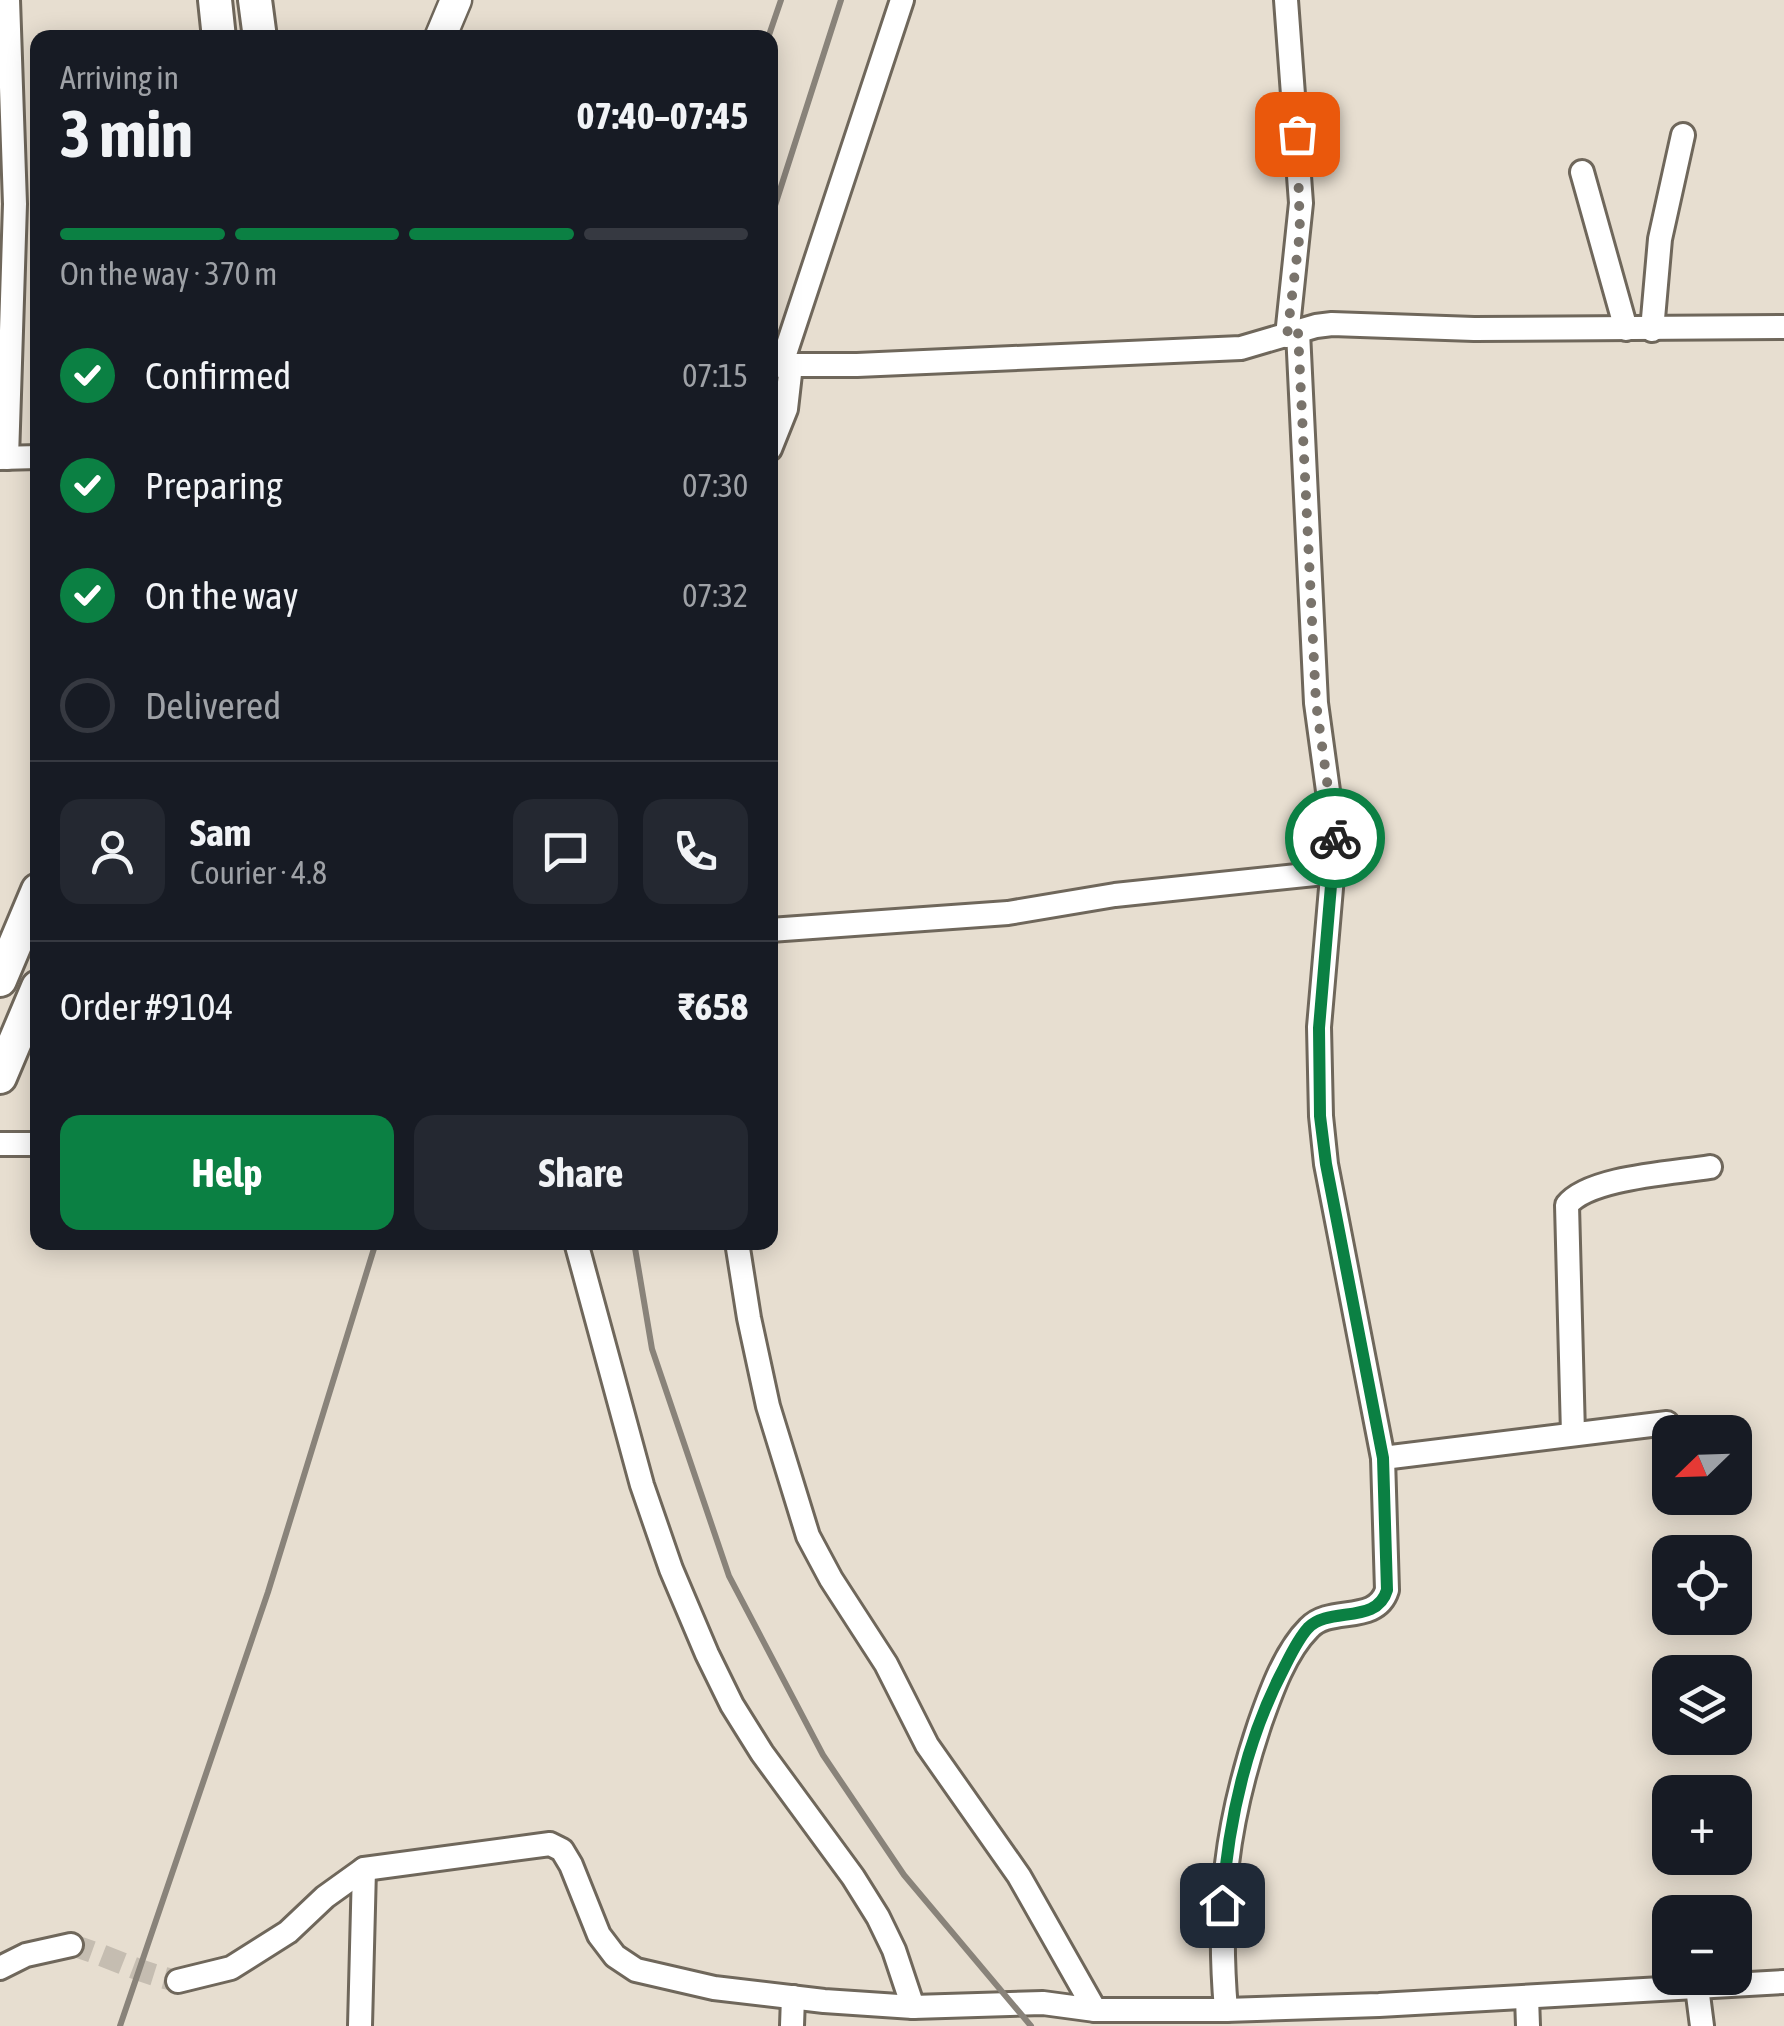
<!DOCTYPE html>
<html lang="en">
<head>
<meta charset="utf-8">
<style>
  body { margin:0; font-family:"Asap Condensed",sans-serif; background:#242831; color:#f1f3f6; height:100vh; display:flex; flex-direction:column; font-size:38px; white-space:nowrap }
  * { box-sizing:border-box; margin:0 }
  p { font-size:32px; color:#9ea1a6 }
  .icon { flex:none; width:55px; height:55px; fill:none; stroke:currentColor; stroke-width:2; stroke-linecap:round; stroke-linejoin:round }
  .map { position:relative; flex:1; overflow:hidden }
  .panel { position:absolute; left:30px; top:30px; width:748px; height:1220px; display:flex; flex-direction:column; background:#171b24; border-radius:20px; box-shadow:0 5px 25px #0003 }
  .panel>* { flex:none }
  .needle { width:65px; rotate:247deg }
  .tools { position:absolute; left:1652px; top:1415px; display:grid; gap:20px }
  .tools a { display:grid; place-items:center; width:100px; height:100px; border-radius:20px; background:#171b24; box-shadow:0 5px 25px #0003; font-size:50px }
  .pin { position:absolute; display:grid; place-items:center; width:85px; height:85px; color:#fff; margin:-42px; border-radius:20px; box-shadow:0 5px 15px #0006 }
  .courier { position:absolute; display:grid; place-items:center; width:100px; height:100px; margin:-50px; border:8px solid #0b8043; border-radius:50%; background:#fff; color:#222; box-shadow:0 2px 12px #0007 }
  .head em { font-style:normal; font-weight:700 }
  .head div { display:flex; flex-direction:column-reverse }
  .head { display:flex; align-items:center; justify-content:space-between; height:170px; padding:0 30px }
  h1 { font-size:65px; font-weight:700; line-height:75px }
  .bar { display:grid; grid-template-columns:repeat(4,1fr); gap:15px 10px; align-content:center; height:120px; padding:0 30px }
  .bar i { height:12px; border-radius:8px; background:#363941 }
  .bar .current { background:#0b8043 }
  .bar p { grid-column:span 4 }
  .line { display:flex; align-items:center; gap:25px; padding:0 30px; border-top:2px solid #363941 }
  .line div { flex:1 }
  .round { display:grid; place-items:center; flex:none; width:105px; height:105px; border-radius:20px; background:#242831 }
  ol { padding:0 30px; list-style:none }
  li { display:flex; align-items:center; gap:30px; height:110px }
  li p { margin-inline-start:auto }
  li .icon { padding:10px; border-radius:50%; background:#0b8043; color:#fff; stroke-width:4 }
  li:last-child { color:#9ea1a6 }
  li i { width:55px; height:55px; border:5px solid #363941; border-radius:50% }
  .cta { display:flex; gap:20px; margin-top:auto; padding:20px 30px }
  .cta a { flex:1; height:115px; border-radius:20px; background:#0b8043; color:#fff; font-size:40px; font-weight:700; line-height:115px; text-align:center }
  .cta a+a { background:#242831; color:#f1f3f6 }
  .map>svg:first-child { display:block }
  .lines { fill:none; stroke-linecap:round; stroke-linejoin:round }
  .minor-tunnel { stroke:#c5bdb1; stroke-width:22; stroke-dasharray:22 11; stroke-linecap:butt }
  .minor-casing { stroke:#6f675b; stroke-width:28 }
  .major-casing { stroke:#6f675b; stroke-width:35 }
  .highway-casing { stroke:#6f675b; stroke-width:38 }
  .minor { stroke:#fff; stroke-width:22 }
  .major { stroke:#fff; stroke-width:30 }
  .highway { stroke:#fff; stroke-width:32 }
  .rail { stroke:#89837a; stroke-width:6 }
  .done { stroke:#79736b; stroke-width:10; stroke-dasharray:0 18 }
  .route { stroke:#0b8043; stroke-width:12 }
</style>
</head>
<body>
<div class="map">
<svg width="1784" height="2026" viewBox="0 0 1784 2026">
  <rect width="100%" height="100%" fill="#e7ded0"/>
  <g class="lines">
    <path class="minor-tunnel" d="M71,1945C107,1955 141,1974 178,1981"/>
    <g class="minor-casing">
      <g id="minor">
        <path d="M1286,0L1301,203L1287,336"/>
        <path d="M1582,172L1626,329"/>
        <path d="M1652,330L1660,239L1683,135"/>
        <path d="M770,365H857L1241,348L1316,326L1332,324L1474,329L1784,327"/>
        <path d="M781,366L902,0"/>
        <path d="M770,449L786,409L791,365"/>
        <path d="M0,458L38,457"/>
        <path d="M7,458L15,204L8,0"/>
        <path d="M770,930L1008,913L1115,895L1334,872"/>
        <path d="M0,1144H38"/>
        <path d="M576,1242L642,1485L671,1569L707,1654L732,1705L762,1753L853,1877L878,1917L894,1950L913,2007"/>
        <path d="M737,1242L749,1318L768,1406L808,1536L831,1579L886,1664L927,1745L1019,1876L1095,2010"/>
        <path d="M1573,1434L1567,1205C1589,1177 1674,1173 1710,1167"/>
        <path d="M1383,1458L1667,1423"/>
        <path d="M0,1968L26,1955L71,1945"/>
        <path d="M178,1981L231,1968L288,1932L325,1897L364,1869L550,1844L562,1850L571,1865L599,1935L615,1956L636,1970L714,1988L824,2001L913,2007L1043,2003L1095,2010H1226L1379,2005L1784,1982"/>
        <path d="M1697,1987L1702,2026"/>
        <path d="M1527,1997L1528,2026"/>
        <path d="M1226,2010C1217,1904 1226,1824 1260,1723C1271,1692 1285,1652 1309,1628C1330,1605 1376,1625 1387,1590L1383,1458L1326,1164L1321,1116L1319,1027L1335,842L1316,703L1298,332"/>
        <path d="M360,2026L364,1869"/>
        <path d="M792,2026L793,1997"/>
      </g>
    </g>
    <g class="major-casing">
      <path id="major" d="M440,38L456,0"/>
    </g>
    <g class="highway-casing">
      <g id="highway">
        <path d="M215,0L219,38"/>
        <path d="M255,0L260,38"/>
        <path d="M0,980L38,890"/>
        <path d="M0,1077L38,987"/>
      </g>
    </g>
    <use href="#minor" class="minor"/>
    <use href="#major" class="major"/>
    <use href="#highway" class="highway"/>
    <g class="rail">
      <path d="M768,38L781,0"/>
      <path d="M770,221L841,0"/>
      <path d="M634,1242L652,1349L729,1576L823,1755L904,1875L1031,2026"/>
      <path d="M120,2026L268,1592L376,1242"/>
    </g>
  </g>
  <g class="lines">
    <path class="done" d="M1297,134L1300,232L1287,336L1298,332L1316,703L1335,838"/>
    <path class="route" d="M1222,1905C1228,1824 1246,1740 1284,1668C1291,1654 1298,1639 1308,1628C1329,1606 1377,1625 1387,1590L1383,1458L1326,1164L1320,1116L1319,1028L1335,838"/>
  </g>
</svg>
<div class="tools">
<a><svg class="needle" viewBox="-14 -14 28 28"><path d="M0-13l5 13h-10z" fill="#e53935"/><path d="M0 13l5-13h-10z" fill="#9ea1a6"/></svg></a>
<a><svg class="icon" aria-label="locate" viewBox="0 0 24 24"><circle cx="12" cy="12" r="6"/><path d="M12 2v4M12 18v4M2 12h4M18 12h4"/></svg></a>
<a><svg class="icon" aria-label="layers" viewBox="0 0 24 24"><path d="M12 4l9 5-9 5-9-5zM3 14l9 5 9-5"/></svg></a>
<a>+</a>
<a>−</a>
</div>
<div class="pin" style="left:1297px;top:134px;background:#ea580c"><svg class="icon" aria-label="bag" viewBox="0 0 24 24"><path d="M5 8h14l-1 12H6zM9 8a3 3 0 0 1 6 0"/></svg></div>
<div class="pin" style="left:1222px;top:1905px;background:#1f2937"><svg class="icon" aria-label="home" viewBox="0 0 24 24"><path d="M3 11l9-7 9 7M6 9v11h12V9"/></svg></div>
<div class="courier" style="left:1335px;top:838px"><svg class="icon" aria-label="bike" viewBox="0 0 24 24"><circle cx="6" cy="16" r="4"/><circle cx="18" cy="16" r="4"/><path d="M6 16l4-8h5l3 8M10 8l3 8H6M13 5h3"/></svg></div>
<section class="panel">
<div class="head"><div><h1>3 min</h1><p>Arriving in</p></div><em>07:40–07:45</em></div>
<div class="bar"><i class="current"></i><i class="current"></i><i class="current"></i><i></i><p>On the way · 370 m</p></div>
<ol>
<li><svg class="icon" aria-label="check" viewBox="0 0 24 24"><path d="M5 12l5 5 9-10"/></svg>Confirmed<p>07:15</p></li>
<li><svg class="icon" aria-label="check" viewBox="0 0 24 24"><path d="M5 12l5 5 9-10"/></svg>Preparing<p>07:30</p></li>
<li><svg class="icon" aria-label="check" viewBox="0 0 24 24"><path d="M5 12l5 5 9-10"/></svg>On the way<p>07:32</p></li>
<li><i></i>Delivered</li>
</ol>
<div class="line" style="height:180px"><a class="round"><svg class="icon" aria-label="person" viewBox="0 0 24 24"><circle cx="12" cy="8" r="4"/><path d="M4 21q1-7 8-7t8 7"/></svg></a><div><b>Sam</b><p>Courier · 4.8</p></div><a class="round"><svg class="icon" aria-label="chat" viewBox="0 0 24 24"><path d="M4 5h16v11H9l-5 4z"/></svg></a><a class="round"><svg class="icon" aria-label="phone" viewBox="0 0 24 24"><path d="M5 4h4l2 5-3 2q2 4 5 5l2-3 5 2v4C11 20 4 13 5 4z"/></svg></a></div>
<div class="line" style="height:130px"><div>Order #9104</div><b>₹658</b></div>
<div class="cta"><a>Help</a><a>Share</a></div>
</section>
</div>
</body>
</html>
